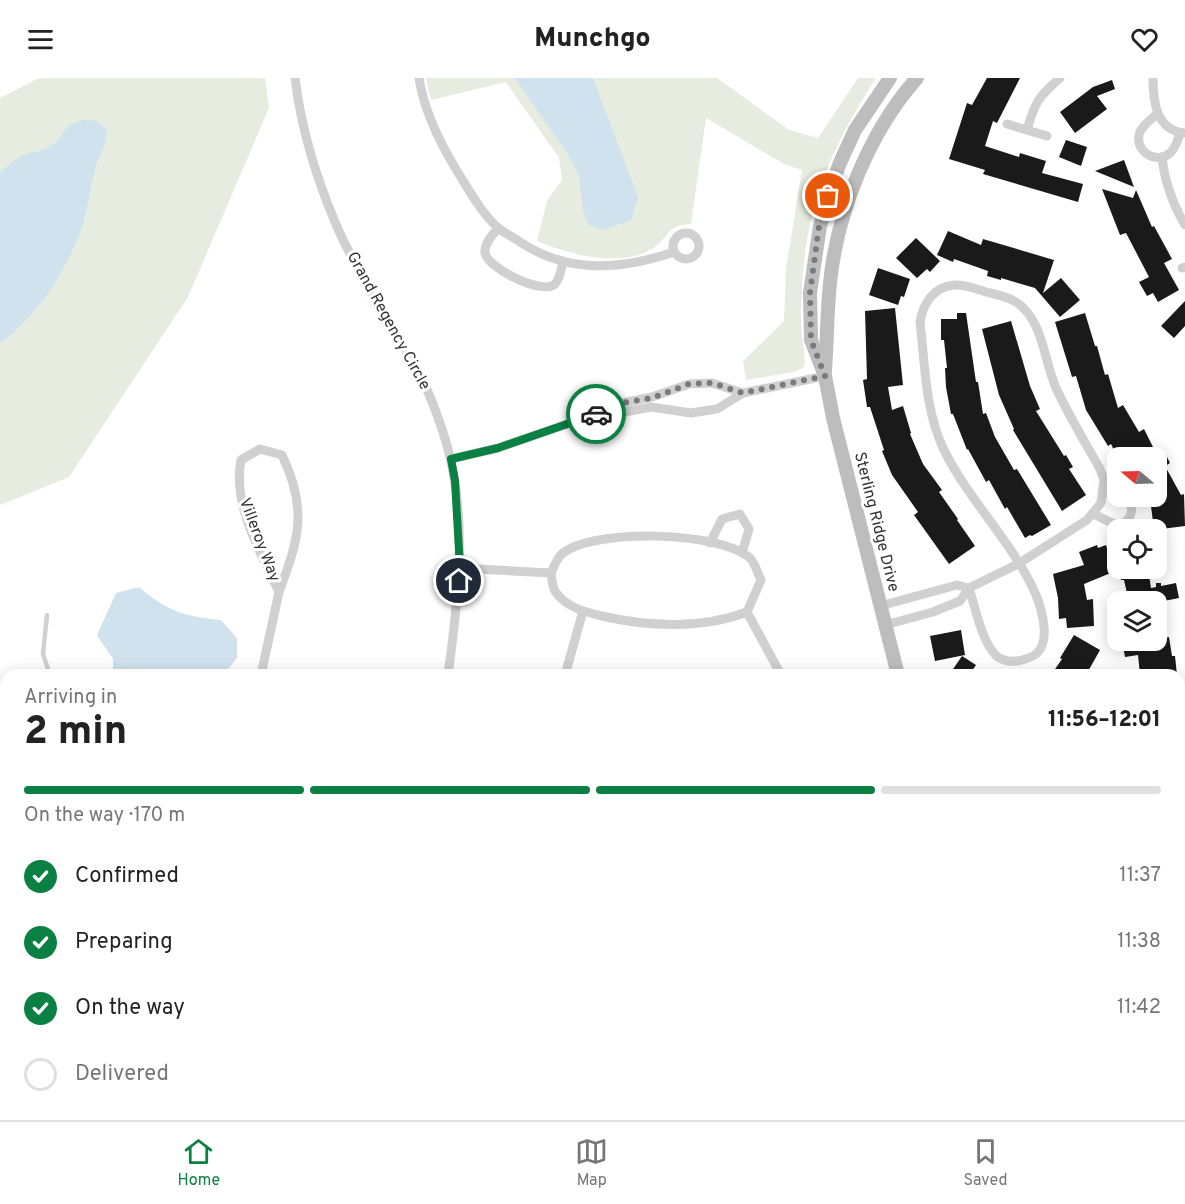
<!DOCTYPE html>
<html lang="en">
<head>
<meta charset="utf-8">
<style>
  body { margin:0; font-family:Overpass,sans-serif; background:#f6f6f6; color:#222; height:100vh; display:flex; flex-direction:column; font-size:22px; white-space:nowrap }
  * { box-sizing:border-box; margin:0 }
  p { font-size:20px; color:#767676 }
  .icon { flex:none; width:33px; height:33px; fill:none; stroke:currentColor; stroke-width:2; stroke-linecap:round; stroke-linejoin:round }
  .map { position:relative; flex:1; overflow:hidden }
  .drawer { position:absolute; left:0px; top:591px; width:1185px; height:452px; display:flex; flex-direction:column; background:#fff; border-radius:18px 18px 0 0; box-shadow:0 3px 15px #0003 }
  .drawer>* { flex:none }
  .needle { width:39px; rotate:289deg }
  .fabs { position:absolute; left:1107px; top:369px; display:grid; gap:12px }
  .fabs a { display:grid; place-items:center; width:60px; height:60px; border-radius:12px; background:#fff; box-shadow:0 3px 15px #0003; font-size:30px }
  .pin { position:absolute; display:grid; place-items:center; width:51px; height:51px; color:#fff; margin:-26px; border:3px solid #fff; border-radius:50%; box-shadow:0 2px 6px #0007 }
  .courier { position:absolute; display:grid; place-items:center; width:60px; height:60px; margin:-30px; border:4px solid #0b8043; border-radius:50%; background:#fff; color:#222; box-shadow:0 2px 8px #0007 }
  .overview em { font-style:normal; font-weight:800 }
  .overview div { display:flex; flex-direction:column-reverse }
  .overview { display:flex; align-items:center; justify-content:space-between; height:102px; padding:0 24px }
  h1 { font-size:39px; font-weight:800; line-height:45px }
  .bar { display:grid; grid-template-columns:repeat(4,1fr); gap:9px 6px; align-content:center; height:72px; padding:0 24px }
  .bar i { height:8px; border-radius:4px; background:#e0e0e0 }
  .bar .active { background:#0b8043 }
  .bar p { grid-column:span 4 }
  ol { padding:0 24px; list-style:none }
  li { display:flex; align-items:center; gap:18px; height:66px }
  li p { margin-inline-start:auto }
  li .icon { padding:6px; border-radius:50%; background:#0b8043; color:#fff; stroke-width:4 }
  li:last-child { color:#767676 }
  li i { width:33px; height:33px; border:3px solid #e0e0e0; border-radius:50% }
  header { display:flex; justify-content:space-between; align-items:center; height:78px; padding:0 24px; background:#fff; font-size:27px; font-weight:800 }
  .menu { display:flex; justify-content:space-around; align-items:center; height:84px; border-top:2px solid #e0e0e0; background:#fff; font-size:16px; color:#767676 }
  .menu a { display:grid; justify-items:center; gap:3px }
  .menu .active { color:#0b8043 }
  .map>svg:first-child { display:block }
  .green { fill:#e6ecdf }
  .water { fill:#cfe2ee }
  .building { fill:#1a1a1a }
  .lines { fill:none; stroke-linecap:round; stroke-linejoin:round }
  .lane { stroke:#d0d0d0; stroke-width:4.5 }
  .street { stroke:#d0d0d0; stroke-width:9 }
  .secondary { stroke:#bdbdbd; stroke-width:14 }
  .done { stroke:#7a7a7a; stroke-width:6; stroke-dasharray:0 10.8 }
  .route { stroke:#0b8043; stroke-width:8 }
  .labels { text-anchor:middle; dominant-baseline:central; stroke-width:6; stroke-linejoin:round; paint-order:stroke }
  .street-label { font-size:16px; fill:#333; stroke:#fff }
</style>
</head>
<body>
<header><svg class="icon" aria-label="menu" viewBox="0 0 24 24"><path d="M4 6h16M4 12h16M4 18h16"/></svg>Munchgo<svg class="icon" aria-label="heart" viewBox="0 0 24 24"><path d="M12 20l-8-8c-3-5 5-10 8-4 3-6 11-1 8 4z"/></svg></header>
<div class="map">
<svg width="1185" height="1042" viewBox="0 0 1185 1042">
  <rect width="100%" height="100%" fill="#fff"/>
  <g class="green">
    <path d="M39,0H265L269,30L188,219L69,399L0,427V20Z"/>
    <path d="M426,0H717L789,52L818,60L858,0H876C832,69 807,123 802,207C802,223 800,241 802,257C803,269 806,278 804,289L794,294L746,302L743,283L784,243L786,191L802,92L784,86L706,40L691,146C663,148 670,161 650,172C618,190 568,176 537,163L547,123L562,102L559,80L506,4L431,22Z"/>
    <path d="M0,884L6,887V1036H266L276,1042H0Z"/>
  </g>
  <g class="water">
    <path d="M515,0H593L638,119L631,142L603,152L589,147L583,134L579,97L567,75Z"/>
    <path d="M84,42L97,43L107,53C107,68 98,78 95,92C90,110 88,128 83,146C67,193 39,235 0,266V94C7,89 15,81 24,77C33,73 42,74 51,68C67,57 60,47 84,42Z"/>
    <path d="M139,509C169,534 183,538 221,542L237,560V580L223,597H113V581L97,557L116,515Z"/>
  </g>
  <g class="building">
    <path d="M987,0H1020L997,45L993,43L985,68L1019,79L1020,75L1046,83L1042,95L1083,106L1078,124L983,96L985,92L949,81L967,25L972,27Z"/>
    <path d="M1112,2L1115,11L1097,18L1107,31L1075,55L1060,34L1093,9Z"/>
    <path d="M1066,62L1087,69L1081,88L1059,79Z"/>
    <path d="M1124,82L1134,109L1095,93Z"/>
    <path d="M1102,111L1133,120L1136,112L1152,149L1154,148L1172,181L1164,185L1179,212L1158,224L1153,215L1147,218L1139,204L1149,199L1126,155L1120,157Z"/>
    <path d="M948,153L981,167L983,161L1054,182L1043,215L1061,200L1080,222L1060,239L1035,210L1001,200V202L987,198L988,193L954,181L953,184L937,177Z"/>
    <path d="M916,160L940,183L930,194L927,191L917,200L896,180Z"/>
    <path d="M878,190L910,201L904,219L901,218L898,227L869,217Z"/>
    <path d="M1185,223V248L1174,260L1161,248Z"/>
    <path d="M895,230L903,307L888,309L892,332L903,328L911,355L910,356L923,386L942,412L939,414L958,441L957,442L975,468L949,486L914,437L918,434L892,397L882,373L884,372L870,329H867L863,302L867,301L865,233Z"/>
    <path d="M957,235H966L976,304H978L983,336L986,335L995,359L1014,392L1017,391L1051,447L1032,458L1030,457L1025,460L1007,429L1005,431L989,402L986,404L968,371L967,372L953,336H951L946,309L945,290H947L944,262H941V241H957Z"/>
    <path d="M1085,235L1095,268H1097L1105,297L1108,296L1118,330L1123,327L1139,354L1144,351L1156,375V372L1160,378L1165,375L1170,385L1165,388L1181,417L1184,416L1185,448L1154,452L1151,428L1146,418H1156V380H1118L1111,366L1108,368L1086,332L1076,298L1072,299L1055,244Z"/>
    <path d="M1011,243L1030,308L1040,331L1036,333L1064,378L1066,377L1073,389L1069,391L1086,417L1062,433L1013,352L1014,351L999,317L982,251Z"/>
    <path d="M1097,467L1098,470L1106,467L1107,470L1118,469V492L1084,506L1087,522L1093,521L1094,548L1067,550L1066,540L1059,541L1058,520L1053,496L1084,487L1079,474Z"/>
    <path d="M1120,490H1148L1151,510L1156,509V505H1161V508L1176,505L1179,520L1164,523L1166,533L1156,535V524H1129L1124,502H1121Z"/>
    <path d="M961,552L965,577L935,583L930,558Z"/>
    <path d="M1074,557L1100,572L1086,597H1051L1062,581L1060,580Z"/>
    <path d="M1169,559L1172,578H1175L1177,597H1140L1138,577L1125,579L1122,562H1156Z"/>
    <path d="M962,578L976,587L969,597H949Z"/>
  </g>
  <g class="lines">
    <path class="lane" d="M47,537L43,576L50,597"/>
    <g class="street">
      <path d="M295,0C301,49 316,99 335,144C345,169 360,193 372,217C386,242 403,266 417,291C428,311 436,333 443,354C469,432 459,517 448,597"/>
      <path d="M419,0C424,33 440,65 457,93C469,112 480,133 497,149C504,155 513,159 520,164C569,196 621,192 674,174"/>
      <path d="M1153,0C1153,23 1156,53 1185,55"/>
      <path d="M1157,36C1151,41 1143,47 1140,54C1133,71 1154,87 1169,76C1175,71 1178,62 1180,55"/>
      <path d="M1007,46L1047,58"/>
      <path d="M1027,52C1035,24 1038,19 1060,0"/>
      <path d="M1162,80C1165,105 1172,125 1185,147"/>
      <path d="M498,150C493,157 484,165 485,174C485,189 543,218 555,206C560,201 561,191 563,184"/>
      <circle cx="686" cy="168" r="13"/>
      <path d="M1182,190L1185,189"/>
      <path d="M608,333L624,334L651,329L691,335L717,331L743,315L825,298"/>
      <path d="M260,371L282,377C308,431 299,461 279,514C261,475 232,427 241,382Z"/>
      <path d="M451,381L498,370L605,333L622,325L652,319L689,306L712,305L743,315"/>
      <path d="M1094,436C1101,439 1109,445 1116,446C1129,447 1137,431 1127,423C1120,419 1111,416 1104,413"/>
      <path d="M710,465L722,441L740,436L749,451L742,475"/>
      <path d="M460,490L551,495"/>
      <path d="M551,495C554,489 557,479 563,475C595,450 721,453 751,481C755,486 758,496 761,502L747,534"/>
      <path d="M551,495C552,500 552,508 555,513C565,529 585,534 602,538C649,549 702,551 747,534"/>
      <path d="M880,528L957,507L969,510"/>
      <path d="M747,534L781,597"/>
      <path d="M885,547L933,534L960,523L969,510L1018,486L1087,442L1101,425L1104,402L1100,391C1085,364 1069,338 1056,310C1044,283 1043,241 1016,224C1008,219 999,217 990,215C978,212 966,206 954,207C933,209 923,226 920,244C925,286 925,331 943,370C968,422 1013,464 1036,517C1042,532 1050,561 1038,574C1034,579 1028,580 1022,582C1012,585 999,583 993,574C981,559 975,529 969,510"/>
      <path d="M261,597L279,514"/>
      <path d="M565,597L583,533"/>
      <path d="M0,651L6,653"/>
      <path d="M0,686L6,688"/>
      <path d="M1179,902L1183,887L1185,849"/>
      <path d="M351,1042L354,1036"/>
      <path d="M483,1042L486,1036"/>
    </g>
    <g class="secondary">
      <path d="M890,0L855,52L839,87L820,148L810,215L811,262L825,298L833,340L898,597"/>
      <path d="M825,293C827,264 827,234 830,205C837,134 869,54 917,0"/>
      <path d="M1179,988L1185,987"/>
      <path d="M918,1042L919,1036"/>
      <path d="M930,1042L931,1036"/>
    </g>
  </g>
  <g class="lines">
    <path class="done" d="M596,336L622,325L652,320L689,306L712,305L743,315L825,298L811,262L810,215L819,148L828,118"/>
    <path class="route" d="M459,503L460,490L455,403L451,381L498,370L596,336"/>
  </g>
  <g class="labels">
    <g class="street-label">
      <text transform="translate(388 243) rotate(61)">Grand Regency Circle</text>
      <text transform="translate(876 444) rotate(76)">Sterling Ridge Drive</text>
      <text transform="translate(259 462) rotate(69)">Villeroy Way</text>
    </g>
  </g>
</svg>
<div class="fabs">
<a><svg class="needle" viewBox="-14 -14 28 28"><path d="M0-13l5 13h-10z" fill="#e53935"/><path d="M0 13l5-13h-10z" fill="#767676"/></svg></a>
<a><svg class="icon" aria-label="locate" viewBox="0 0 24 24"><circle cx="12" cy="12" r="6"/><path d="M12 2v4M12 18v4M2 12h4M18 12h4"/></svg></a>
<a><svg class="icon" aria-label="layers" viewBox="0 0 24 24"><path d="M12 4l9 5-9 5-9-5zM3 14l9 5 9-5"/></svg></a>
</div>
<div class="pin" style="left:828px;top:118px;background:#ea580c"><svg class="icon" aria-label="bag" viewBox="0 0 24 24"><path d="M5 8h14l-1 12H6zM9 8a3 3 0 0 1 6 0"/></svg></div>
<div class="pin" style="left:459px;top:503px;background:#1f2937"><svg class="icon" aria-label="home" viewBox="0 0 24 24"><path d="M3 11l9-7 9 7M6 9v11h12V9"/></svg></div>
<div class="courier" style="left:596px;top:336px"><svg class="icon" aria-label="car" viewBox="0 0 24 24"><path d="M5 17H2v-5l4-1 3-4h7l3 4 3 1v5h-3M9 17h6M6 11h13"/><circle cx="7" cy="17" r="2"/><circle cx="17" cy="17" r="2"/></svg></div>
<section class="drawer">
<div class="overview"><div><h1>2 min</h1><p>Arriving in</p></div><em>11:56–12:01</em></div>
<div class="bar"><i class="active"></i><i class="active"></i><i class="active"></i><i></i><p>On the way · 170 m</p></div>
<ol>
<li><svg class="icon" aria-label="check" viewBox="0 0 24 24"><path d="M5 12l5 5 9-10"/></svg>Confirmed<p>11:37</p></li>
<li><svg class="icon" aria-label="check" viewBox="0 0 24 24"><path d="M5 12l5 5 9-10"/></svg>Preparing<p>11:38</p></li>
<li><svg class="icon" aria-label="check" viewBox="0 0 24 24"><path d="M5 12l5 5 9-10"/></svg>On the way<p>11:42</p></li>
<li><i></i>Delivered</li>
</ol>
</section>
</div>
<nav class="menu">
<a class="active"><svg class="icon" aria-label="home" viewBox="0 0 24 24"><path d="M3 11l9-7 9 7M6 9v11h12V9"/></svg>Home</a>
<a><svg class="icon" aria-label="map" viewBox="0 0 24 24"><path d="M3 6l6-2 6 2 6-2v14l-6 2-6-2-6 2zM9 4v14M15 6v14"/></svg>Map</a>
<a><svg class="icon" aria-label="saved" viewBox="0 0 24 24"><path d="M7 4h10v16l-5-4-5 4z"/></svg>Saved</a>
</nav>
</body>
</html>
